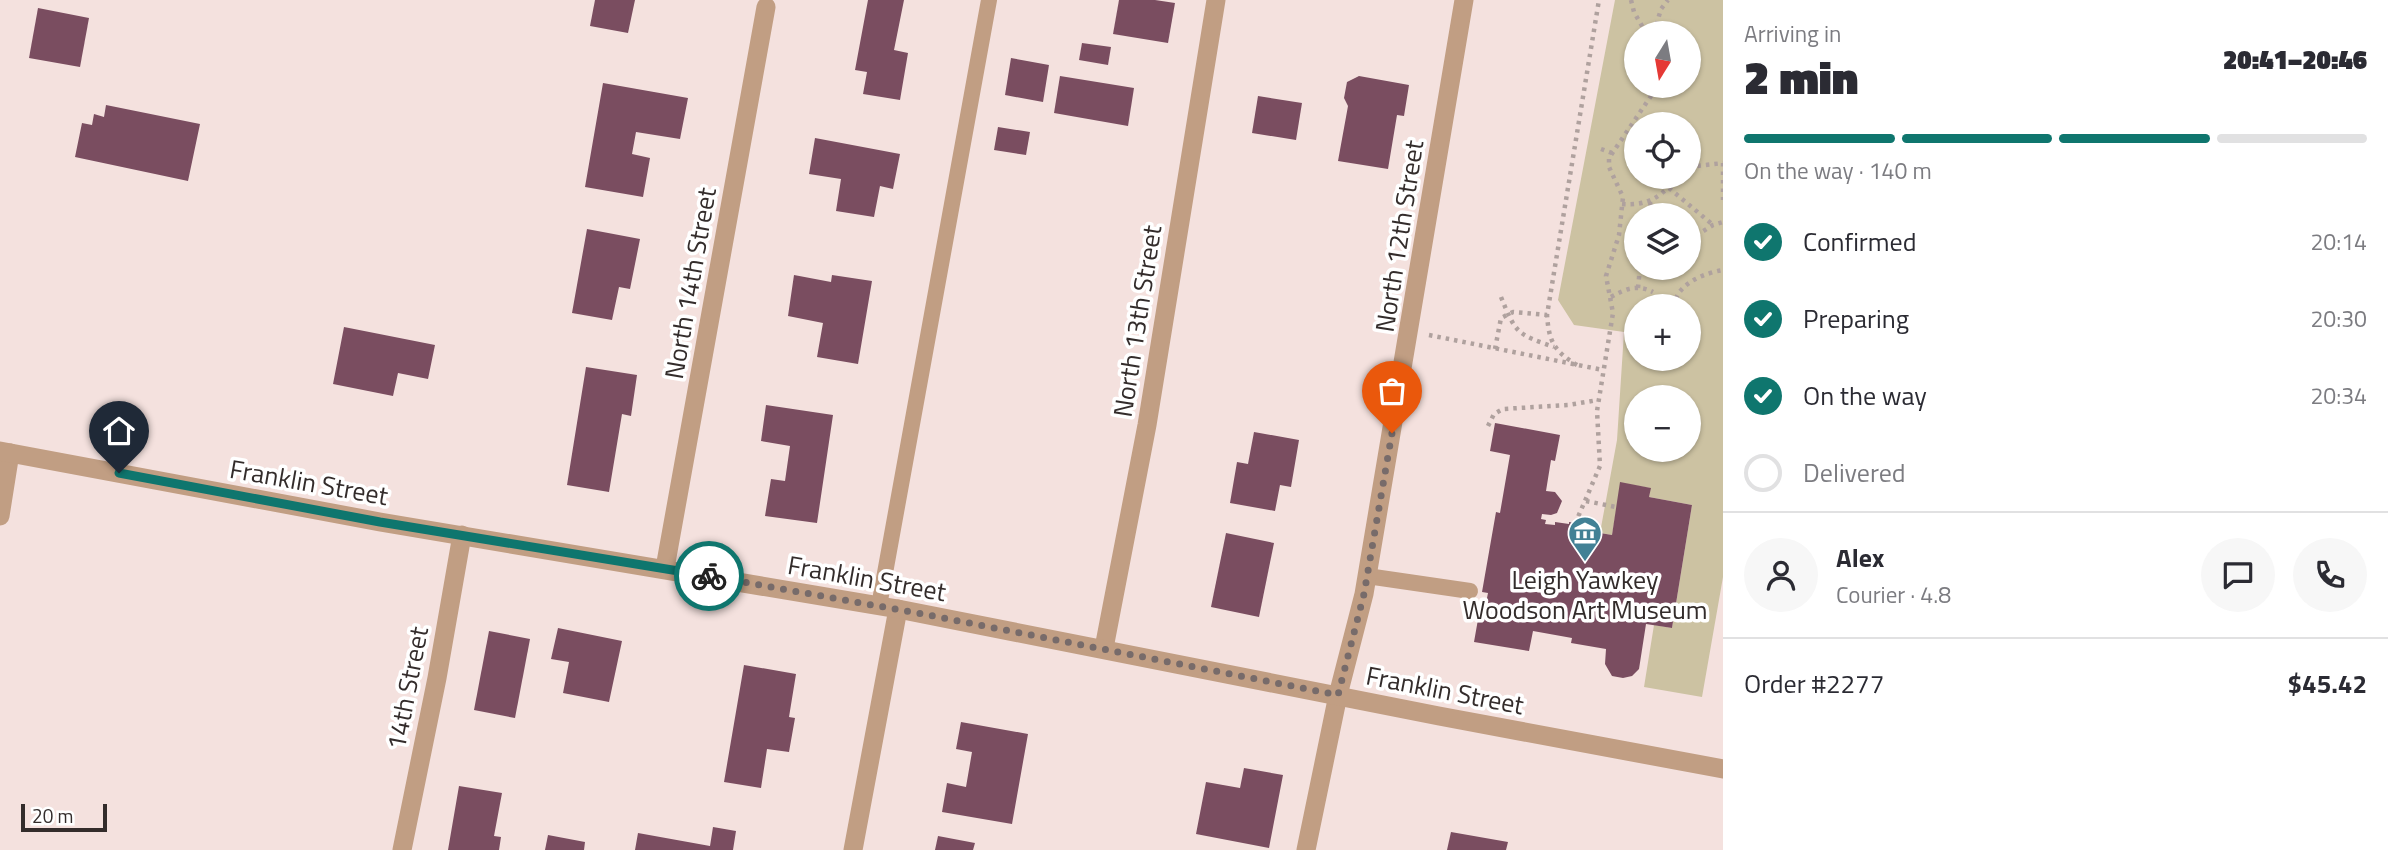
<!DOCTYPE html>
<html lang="en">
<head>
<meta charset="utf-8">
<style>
  body { margin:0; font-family:"Titillium Web",sans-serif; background:#f7f7f7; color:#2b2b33; height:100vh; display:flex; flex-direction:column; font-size:26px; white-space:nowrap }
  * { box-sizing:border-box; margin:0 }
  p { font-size:23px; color:#7c7c81 }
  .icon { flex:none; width:38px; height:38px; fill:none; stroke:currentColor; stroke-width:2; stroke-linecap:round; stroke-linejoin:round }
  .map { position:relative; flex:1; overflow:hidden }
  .details { display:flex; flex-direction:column; background:#fff; width:665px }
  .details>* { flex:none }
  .needle { width:46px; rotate:191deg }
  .fabs { position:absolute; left:1624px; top:21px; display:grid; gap:14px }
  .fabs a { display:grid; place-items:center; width:77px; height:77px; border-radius:50%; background:#fff; box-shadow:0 2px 5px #0004; font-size:35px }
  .scale { position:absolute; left:21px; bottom:18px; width:86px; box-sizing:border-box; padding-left:7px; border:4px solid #332c2b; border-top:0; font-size:19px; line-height:24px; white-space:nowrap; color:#332c2b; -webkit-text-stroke:5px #fff; paint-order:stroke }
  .pin { position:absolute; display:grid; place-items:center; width:60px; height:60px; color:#fff; margin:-72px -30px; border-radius:50% 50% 50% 0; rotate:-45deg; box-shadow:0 0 7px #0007 }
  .pin .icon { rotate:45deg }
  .courier { position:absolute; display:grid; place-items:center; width:70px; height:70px; margin:-35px; border:5px solid #0f766e; border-radius:50%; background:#fff; color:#222; box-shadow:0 2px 9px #0007 }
  .headline em { font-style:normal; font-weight:800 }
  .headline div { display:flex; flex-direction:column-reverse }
  .headline { display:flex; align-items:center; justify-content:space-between; height:119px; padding:0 21px }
  h1 { font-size:46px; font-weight:800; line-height:52px }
  .bar { display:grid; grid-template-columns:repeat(4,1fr); gap:10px 7px; align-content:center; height:84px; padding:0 21px }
  .bar i { height:9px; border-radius:5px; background:#e1e1e2 }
  .bar .selected { background:#0f766e }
  .bar p { grid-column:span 4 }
  .line { display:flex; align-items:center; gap:18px; padding:0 21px; border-top:2px solid #e1e1e2 }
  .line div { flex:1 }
  .round { display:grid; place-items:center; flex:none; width:74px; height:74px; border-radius:37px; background:#f7f7f7 }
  ol { padding:0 21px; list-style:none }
  li { display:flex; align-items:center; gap:21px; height:77px }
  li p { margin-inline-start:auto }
  li .icon { padding:7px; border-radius:50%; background:#0f766e; color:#fff; stroke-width:4 }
  li:last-child { color:#7c7c81 }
  li i { width:38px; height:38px; border:4px solid #e1e1e2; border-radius:50% }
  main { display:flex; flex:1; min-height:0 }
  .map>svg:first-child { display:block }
  .green { fill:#ccc2a2; fill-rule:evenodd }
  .building { fill:#7a4d60 }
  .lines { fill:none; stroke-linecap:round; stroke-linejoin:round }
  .path { stroke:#afa19e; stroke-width:4.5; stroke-dasharray:3.5 5; stroke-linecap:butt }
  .service { stroke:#c19e83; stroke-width:16 }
  .minor { stroke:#c19e83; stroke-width:19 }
  .tertiary { stroke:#c19e83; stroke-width:19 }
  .done { stroke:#776b6a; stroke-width:7; stroke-dasharray:0 12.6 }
  .route { stroke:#0f766e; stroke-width:9 }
  .labels { text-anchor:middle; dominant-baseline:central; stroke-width:7; stroke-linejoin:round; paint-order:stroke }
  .street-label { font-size:26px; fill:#332c2b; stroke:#fff }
  .poi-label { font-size:26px; fill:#332c2b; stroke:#fff }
</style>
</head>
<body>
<main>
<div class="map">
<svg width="1723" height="850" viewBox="0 0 1723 850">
  <rect width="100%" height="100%" fill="#f4e1de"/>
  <path class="green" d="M1615,0H1723V577L1702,697L1644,687L1654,625L1672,628L1692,505L1649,497L1650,488L1621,483L1612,535L1600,533L1617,440L1624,332L1574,325L1558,300ZM1636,33H1689V86H1636ZM1636,124H1689V177H1636ZM1636,215H1689V268H1636ZM1636,306H1689V359H1636ZM1636,397H1689V450H1636Z"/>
  <g class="building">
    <path d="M595,0H635L628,33L590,26Z"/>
    <path d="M868,0H904L894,50L908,53L900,100L863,94L867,72L855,70Z"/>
    <path d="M1119,0H1155L1175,3L1168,43L1113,34Z"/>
    <path d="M38,8L89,18L80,67L29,58Z"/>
    <path d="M1082,43L1111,47L1108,65L1079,60Z"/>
    <path d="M1011,58L1049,65L1043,102L1005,95Z"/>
    <path d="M1060,76L1134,88L1128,126L1054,113Z"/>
    <path d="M1359,76L1409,85L1404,116L1397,115L1388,169L1338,161L1348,106L1344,98L1347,82Z"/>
    <path d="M603,83L688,98L680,139L636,132L632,154L650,158L643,197L585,187Z"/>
    <path d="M1258,96L1302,103L1296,140L1252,133Z"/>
    <path d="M106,105L200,124L188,181L75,157L82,123L92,125L94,114L104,117Z"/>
    <path d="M998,127L1030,132L1026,155L994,150Z"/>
    <path d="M815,138L900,154L893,189L880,186L874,217L836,211L841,179L809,174Z"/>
    <path d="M587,229L640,239L630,289L619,287L612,320L572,313Z"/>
    <path d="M794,275L831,282L832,275L872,281L858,364L817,357L823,323L788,316Z"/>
    <path d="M344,327L435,345L428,379L398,373L393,396L333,384Z"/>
    <path d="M586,367L637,375L631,416L622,414L609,492L567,485Z"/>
    <path d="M766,405L833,415L817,523L765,516L771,479L785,481L790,446L761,441Z"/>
    <path d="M1495,423L1560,435L1555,461L1551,460L1546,491L1555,492L1562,501L1557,513L1551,515L1542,514L1541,519L1546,520L1545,524L1555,525V522L1569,524V522L1587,525L1586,527L1601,529L1600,533L1612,535L1620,482L1651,488L1649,497L1692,505L1672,628L1646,624L1639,669L1632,676L1623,678L1612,676L1605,664L1606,649L1571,643L1572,638L1533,631L1529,651L1474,642L1480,608H1485L1488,593L1482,592L1496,512L1500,513L1510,455L1490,451Z"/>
    <path d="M1254,432L1299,440L1291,487L1280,485L1275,511L1230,503L1237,462L1248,464Z"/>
    <path d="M1226,533L1274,543L1259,617L1211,607Z"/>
    <path d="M558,628L622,641L609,702L563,693L569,662L551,659Z"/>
    <path d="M489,631L530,639L515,718L474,710Z"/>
    <path d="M744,665L796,674L789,717L795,718L789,752L767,749L761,788L724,782Z"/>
    <path d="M961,722L1028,734L1012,824L942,812L947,783L966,787L972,752L956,749Z"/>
    <path d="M1244,768L1283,775L1269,848L1196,834L1206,782L1240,788Z"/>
    <path d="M459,786L502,793L494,836L501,837L499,850H448Z"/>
    <path d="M713,827L736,831L733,850H635L638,833L710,846Z"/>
    <path d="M1451,832L1508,842L1506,850H1447Z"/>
    <path d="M548,835L585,842L584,850H545Z"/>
    <path d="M938,836L975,843L973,850H935Z"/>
  </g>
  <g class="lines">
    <g class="path">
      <path d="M1631,0L1634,12L1646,33"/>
      <path d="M1654,33L1661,9L1668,0"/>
      <path d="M1601,149L1612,153"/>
      <path d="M1723,163V200"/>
      <path d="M1689,167L1723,163"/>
      <path d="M1669,188L1713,225"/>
      <path d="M1650,202L1652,215"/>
      <path d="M1622,204C1647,206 1662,197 1677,177"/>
      <path d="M1689,240L1713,225L1723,222"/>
      <path d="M1638,288L1640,268"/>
      <path d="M1501,297C1516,334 1517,334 1554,347"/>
      <path d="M1611,297C1625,289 1637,284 1653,292"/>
      <path d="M1678,306L1675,302C1679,283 1705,273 1723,270"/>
      <path d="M1689,319L1694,325"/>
      <path d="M1429,335L1603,370"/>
      <path d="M1495,349L1501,318L1513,312L1547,315"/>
      <path d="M1577,365C1554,351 1549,342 1547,315L1599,0"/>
      <path d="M1488,426L1494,414L1503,409L1568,405L1598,400"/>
      <path d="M1586,501L1616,507"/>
      <path d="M1575,524L1600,466L1597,411L1613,313L1606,276L1619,235L1623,197L1609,167V158L1651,96L1655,86"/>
    </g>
    <g class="service">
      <path d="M1367,576L1470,591"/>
      <path d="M879,606L989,0"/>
    </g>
    <g class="minor">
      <path d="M0,516L10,453"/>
      <path d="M665,568L766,7"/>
      <path d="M1104,648L1147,425L1216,0"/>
      <path d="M402,850L437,678L462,535"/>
      <path d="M853,850L898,609"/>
      <path d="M1306,850L1338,695L1364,594L1464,0"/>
    </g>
    <path class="tertiary" d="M0,451L380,522L898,609L1439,716L1723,769"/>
  </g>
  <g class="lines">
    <path class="done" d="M709,576L923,614L1338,695L1364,594L1392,433"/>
    <path class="route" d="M119,473L380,522L709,576"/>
  </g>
  <defs>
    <g id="museum-pin" transform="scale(1.75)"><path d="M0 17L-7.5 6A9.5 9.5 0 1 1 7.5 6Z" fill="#428195" stroke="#fff"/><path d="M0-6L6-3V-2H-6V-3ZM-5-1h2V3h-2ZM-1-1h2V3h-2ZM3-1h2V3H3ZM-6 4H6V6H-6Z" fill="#fff"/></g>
  </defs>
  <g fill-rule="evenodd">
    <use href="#museum-pin" x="1585" y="533"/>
  </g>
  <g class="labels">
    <g class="street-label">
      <text transform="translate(1399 236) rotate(-81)">North 12th Street</text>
      <text transform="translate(690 283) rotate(-80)">North 14th Street</text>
      <text transform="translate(1137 321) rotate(-81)">North 13th Street</text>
      <text transform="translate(309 482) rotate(10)">Franklin Street</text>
      <text transform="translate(867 578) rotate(10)">Franklin Street</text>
      <text transform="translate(407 688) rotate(-79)">14th Street</text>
      <text transform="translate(1445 690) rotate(11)">Franklin Street</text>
    </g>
    <g class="poi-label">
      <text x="1585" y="579">Leigh Yawkey<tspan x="1585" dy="30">Woodson Art Museum</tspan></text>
    </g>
  </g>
</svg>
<div class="fabs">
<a><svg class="needle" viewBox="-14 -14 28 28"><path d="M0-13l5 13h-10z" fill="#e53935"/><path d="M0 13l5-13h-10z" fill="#7c7c81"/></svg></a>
<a><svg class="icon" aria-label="locate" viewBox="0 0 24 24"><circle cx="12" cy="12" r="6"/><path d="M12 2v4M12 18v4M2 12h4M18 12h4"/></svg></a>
<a><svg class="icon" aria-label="layers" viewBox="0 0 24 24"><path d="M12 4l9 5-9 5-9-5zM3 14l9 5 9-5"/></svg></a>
<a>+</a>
<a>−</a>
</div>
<div class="scale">20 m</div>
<div class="pin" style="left:1392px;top:433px;background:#ea580c"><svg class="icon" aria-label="bag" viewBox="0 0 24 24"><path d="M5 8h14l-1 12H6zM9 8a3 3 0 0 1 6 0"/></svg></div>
<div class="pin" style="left:119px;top:473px;background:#1f2937"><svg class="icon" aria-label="home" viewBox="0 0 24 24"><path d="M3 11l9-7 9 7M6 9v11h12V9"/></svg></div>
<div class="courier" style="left:709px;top:576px"><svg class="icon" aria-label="bike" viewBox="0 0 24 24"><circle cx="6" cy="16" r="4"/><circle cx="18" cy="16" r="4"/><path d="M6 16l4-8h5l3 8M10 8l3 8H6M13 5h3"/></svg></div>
</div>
<section class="details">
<div class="headline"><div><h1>2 min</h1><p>Arriving in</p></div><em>20:41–20:46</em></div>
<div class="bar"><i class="selected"></i><i class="selected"></i><i class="selected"></i><i></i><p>On the way · 140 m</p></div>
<ol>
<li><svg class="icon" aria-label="check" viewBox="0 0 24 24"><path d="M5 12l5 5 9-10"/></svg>Confirmed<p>20:14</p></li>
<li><svg class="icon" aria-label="check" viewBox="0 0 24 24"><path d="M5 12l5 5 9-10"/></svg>Preparing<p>20:30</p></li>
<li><svg class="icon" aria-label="check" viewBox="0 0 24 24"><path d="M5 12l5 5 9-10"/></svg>On the way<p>20:34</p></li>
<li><i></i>Delivered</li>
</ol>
<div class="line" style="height:126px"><a class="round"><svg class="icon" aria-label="person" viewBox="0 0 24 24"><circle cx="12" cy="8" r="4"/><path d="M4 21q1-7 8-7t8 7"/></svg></a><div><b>Alex</b><p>Courier · 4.8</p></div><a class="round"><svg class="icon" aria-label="chat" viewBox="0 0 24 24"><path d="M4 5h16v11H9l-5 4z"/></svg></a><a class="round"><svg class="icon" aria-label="phone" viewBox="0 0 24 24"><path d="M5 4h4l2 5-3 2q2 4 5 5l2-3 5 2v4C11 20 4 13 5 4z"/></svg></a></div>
<div class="line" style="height:91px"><div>Order #2277</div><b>$45.42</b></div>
</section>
</main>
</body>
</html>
